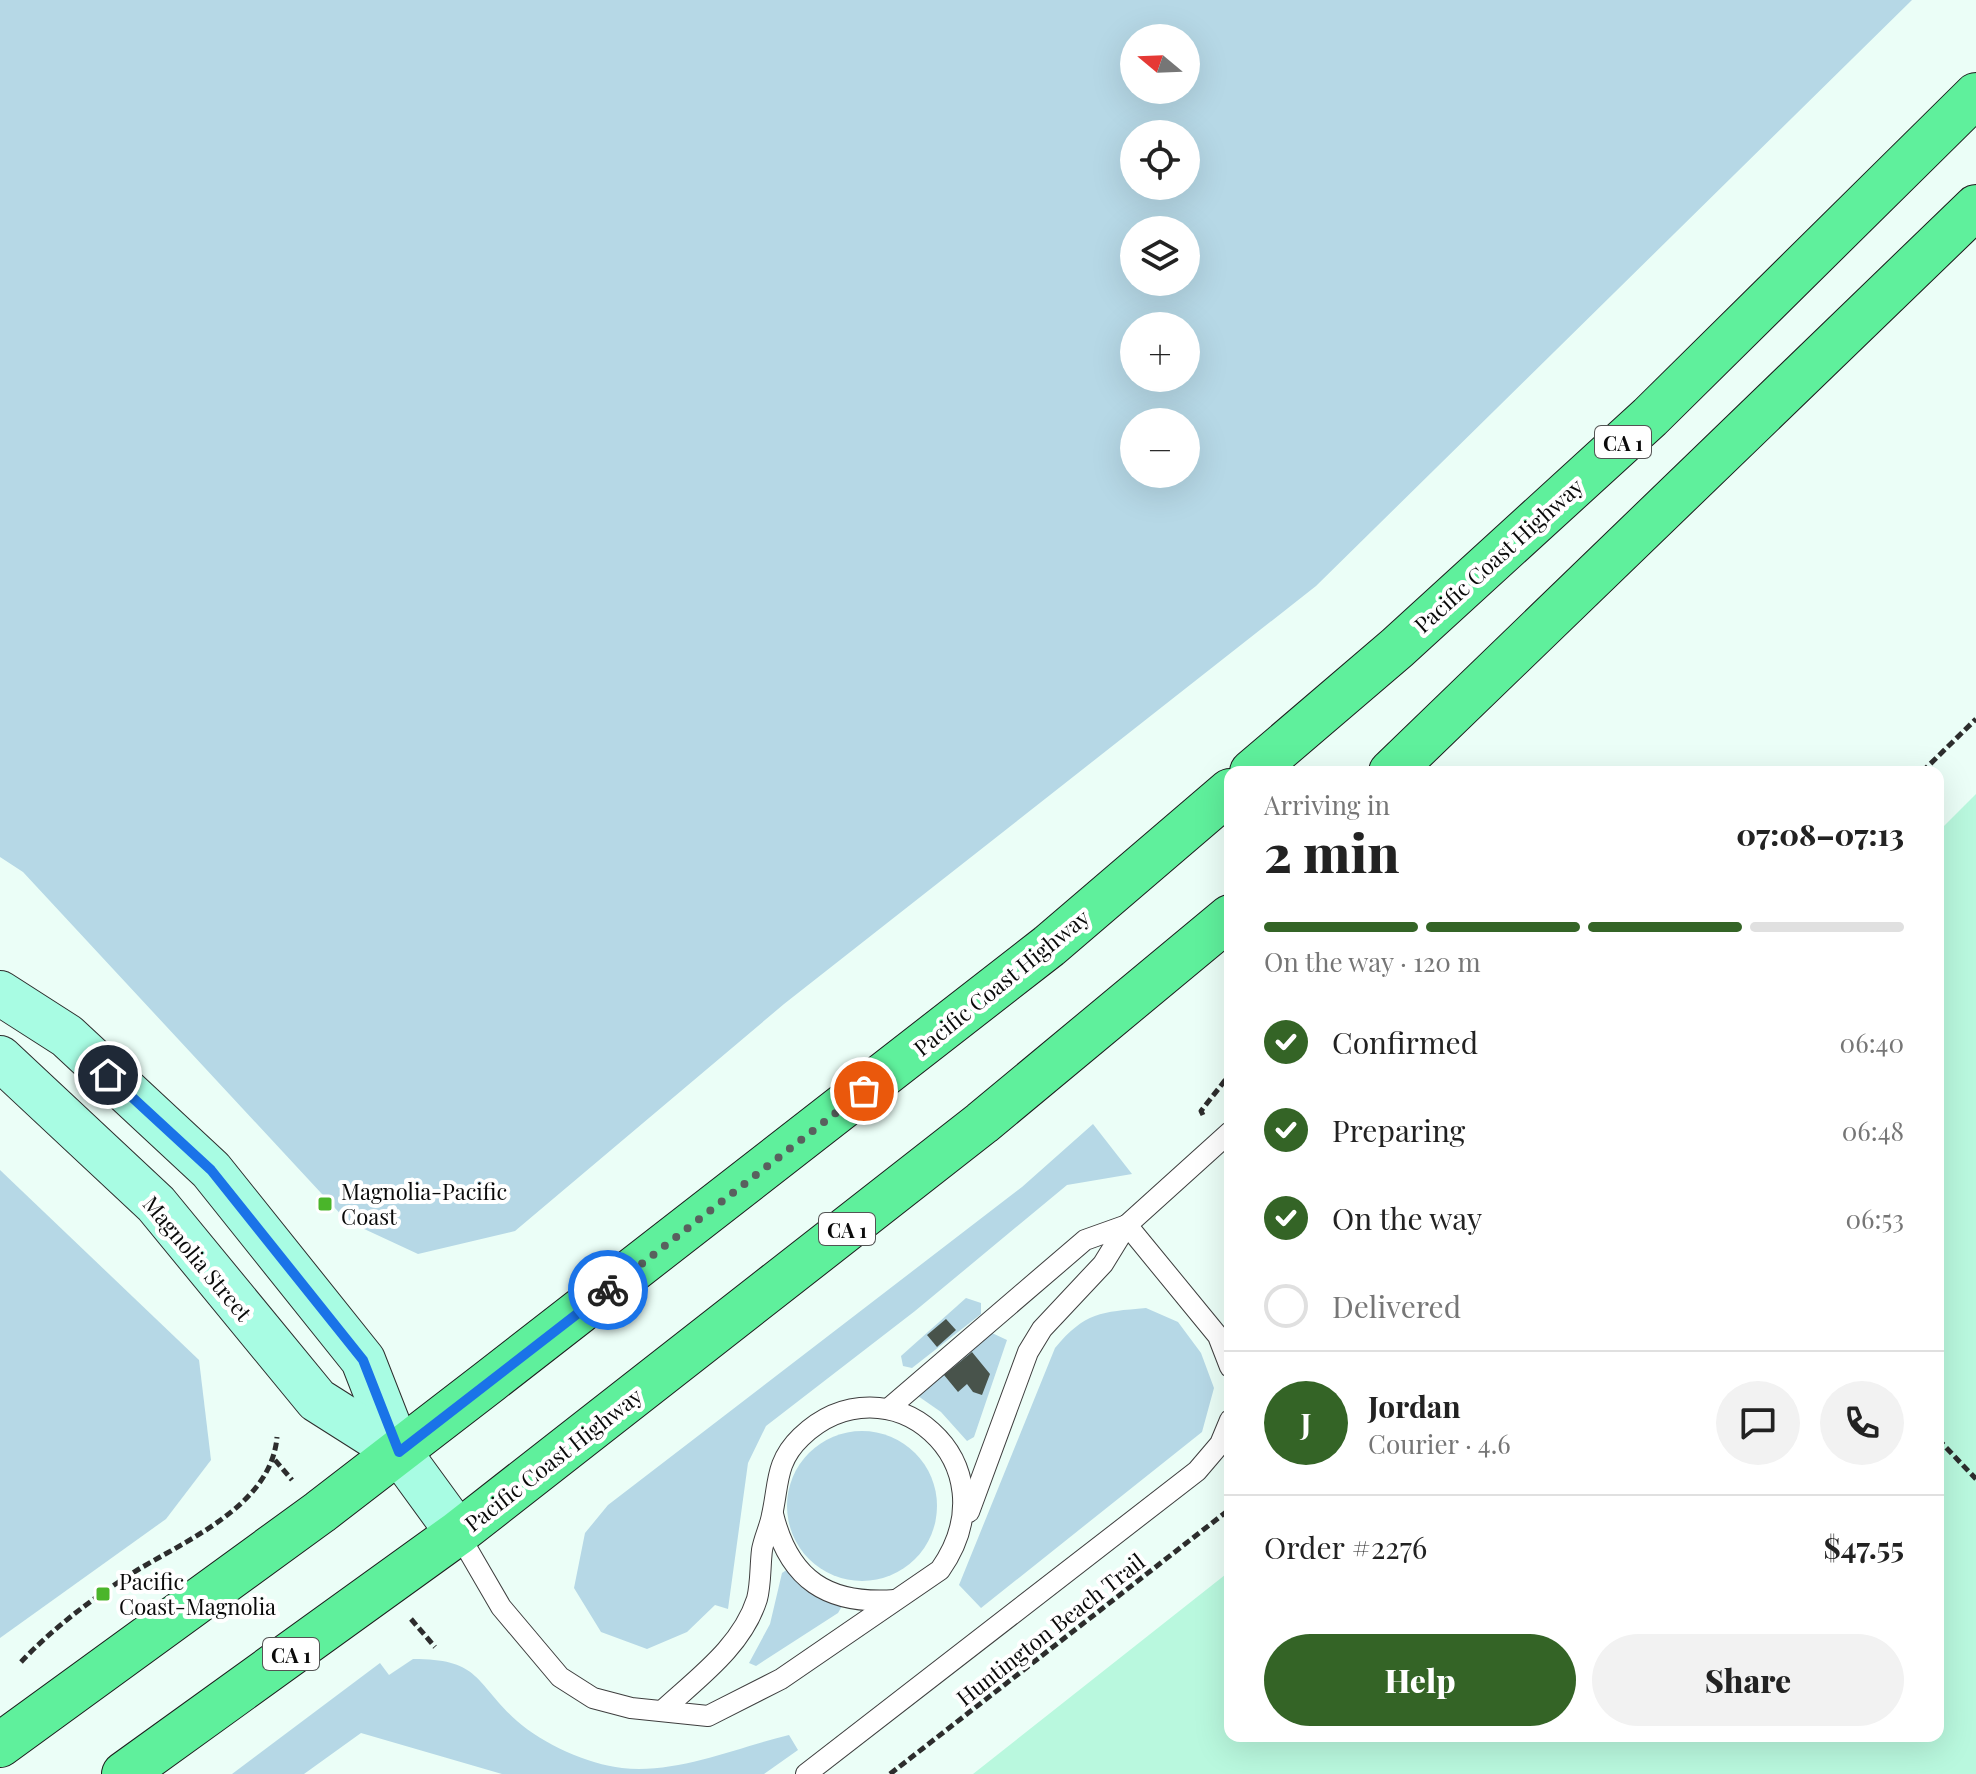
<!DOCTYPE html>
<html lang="en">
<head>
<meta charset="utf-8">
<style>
  body { margin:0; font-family:"Playfair Display",serif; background:#f2f2f2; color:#222; height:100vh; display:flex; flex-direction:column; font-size:30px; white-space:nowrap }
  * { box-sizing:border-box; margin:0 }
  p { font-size:26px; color:#767676 }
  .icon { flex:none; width:44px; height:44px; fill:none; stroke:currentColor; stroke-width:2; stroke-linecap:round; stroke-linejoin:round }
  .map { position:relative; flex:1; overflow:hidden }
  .side { position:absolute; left:1224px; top:766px; width:720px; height:976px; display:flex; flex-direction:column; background:#fff; border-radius:16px; box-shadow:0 8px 32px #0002 }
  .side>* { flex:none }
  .needle { width:52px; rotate:289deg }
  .buttons { position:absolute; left:1120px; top:24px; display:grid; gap:16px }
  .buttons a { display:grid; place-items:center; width:80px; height:80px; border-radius:50%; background:#fff; box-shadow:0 8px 32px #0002; font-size:40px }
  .pin { position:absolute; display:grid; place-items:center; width:68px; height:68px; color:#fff; margin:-34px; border:4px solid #fff; border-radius:50%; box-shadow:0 2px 8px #0007 }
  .courier { position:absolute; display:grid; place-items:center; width:80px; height:80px; margin:-40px; border:6px solid #1a73e8; border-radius:50%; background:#fff; color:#222; box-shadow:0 2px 10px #0007 }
  .headline em { font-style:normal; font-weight:800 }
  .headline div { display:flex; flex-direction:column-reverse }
  .headline { display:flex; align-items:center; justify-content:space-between; height:136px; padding:0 40px }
  h1 { font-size:52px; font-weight:800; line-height:60px }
  .bar { display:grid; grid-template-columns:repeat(4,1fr); gap:12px 8px; align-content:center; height:96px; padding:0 40px }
  .bar i { height:10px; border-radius:6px; background:#e0e0e0 }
  .bar .current { background:#346426 }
  .bar p { grid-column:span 4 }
  .line { display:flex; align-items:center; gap:20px; padding:0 40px; border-top:2px solid #e0e0e0 }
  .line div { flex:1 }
  .round { display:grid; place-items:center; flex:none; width:84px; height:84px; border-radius:42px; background:#f2f2f2 }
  ol { padding:0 40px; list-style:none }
  li { display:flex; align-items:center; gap:24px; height:88px }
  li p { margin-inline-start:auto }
  li .icon { padding:8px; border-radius:50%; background:#346426; color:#fff; stroke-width:4 }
  li:last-child { color:#767676 }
  li i { width:44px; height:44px; border:4px solid #e0e0e0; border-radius:50% }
  .cta { display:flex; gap:16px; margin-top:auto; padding:16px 40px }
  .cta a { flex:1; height:92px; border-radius:48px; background:#346426; color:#fff; font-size:32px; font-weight:800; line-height:92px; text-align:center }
  .cta a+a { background:#f2f2f2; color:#222 }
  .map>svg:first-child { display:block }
  .green { fill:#b6d8e6; fill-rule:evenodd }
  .sand { fill:#b9f8de }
  .building { fill:#48534b }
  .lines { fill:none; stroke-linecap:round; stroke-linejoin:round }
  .service-casing { stroke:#3e3e3e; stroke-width:22 }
  .secondary-casing { stroke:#2d2d2d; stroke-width:46 }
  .trunk-casing { stroke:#1c1c1c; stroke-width:46 }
  .path { stroke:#2d2d2d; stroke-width:5; stroke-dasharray:8 4; stroke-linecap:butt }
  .service { stroke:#fff; stroke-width:20 }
  .secondary { stroke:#a8fce3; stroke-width:44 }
  .trunk { stroke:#5ff09c; stroke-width:44 }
  .done { stroke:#59605e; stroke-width:8; stroke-dasharray:0 14.4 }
  .route { stroke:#1a73e8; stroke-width:10 }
  .poi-dot { fill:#4ab52a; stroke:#fff; stroke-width:3 }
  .labels { text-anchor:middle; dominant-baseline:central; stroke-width:8; stroke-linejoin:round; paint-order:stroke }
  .shield { fill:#fff; stroke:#545454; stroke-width:2 }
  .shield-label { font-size:20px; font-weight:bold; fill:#0b0b0b }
  .street-label { font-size:22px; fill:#0b0b0b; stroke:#fff }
  .poi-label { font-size:22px; fill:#0b0b0b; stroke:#fff; text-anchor:start }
</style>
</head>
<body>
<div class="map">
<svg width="1976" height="1774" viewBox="0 0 1976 1774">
  <rect width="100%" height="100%" fill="#ebfef7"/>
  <g class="green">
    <path d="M0,0H1912L1316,586L784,1004L515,1231L418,1254L347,1221L23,872L0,857ZM1186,38V90H1134V38ZM1186,134V186H1134V134ZM1186,230V282H1134V230ZM1186,326V378H1134V326ZM1186,422V474H1134V422Z"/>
    <path d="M1093,1124L1132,1174L1067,1185L915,1311L766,1426L748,1463L728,1609L715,1605L687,1632L647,1649L601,1632L574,1588L585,1533L608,1505L1022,1187Z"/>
    <path d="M0,1170L199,1360L211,1460L166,1519L0,1638Z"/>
    <path d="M966,1298L981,1303V1314L912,1368L903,1366L901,1356Z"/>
    <path d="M1146,1308L1178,1322L1201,1353L1214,1388L1202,1432L981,1608L959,1585L1055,1348C1085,1312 1101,1312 1146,1308Z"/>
    <path d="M992,1333L1007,1340L974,1437L967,1441L941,1412L918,1396Z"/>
    <circle cx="862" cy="1506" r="75"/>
    <path d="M788,1569L842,1606L838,1613L756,1666L749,1663L770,1624L782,1573Z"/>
    <path d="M413,1659C481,1659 474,1682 517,1721C543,1744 588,1764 622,1768C678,1774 735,1748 789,1735L798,1750L764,1774H502L361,1733L304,1774H232L380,1663L389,1675Z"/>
  </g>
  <path class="sand" d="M1976,794V1774H973L1230,1571V1736H1938V832Z"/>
  <g class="building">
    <path d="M946,1319L956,1330L937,1347L927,1335Z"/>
    <path d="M972,1352L990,1374L982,1395L973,1392L967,1384L958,1392L944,1375Z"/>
  </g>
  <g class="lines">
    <g class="service-casing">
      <g id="service">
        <path d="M1127,1225L1218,1336L1230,1367"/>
        <path d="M888,1409L1085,1240L1127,1225"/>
        <path d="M969,1512L1028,1352L1042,1329L1103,1264L1127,1225L1230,1132"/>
        <path d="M773,1514C789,1580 828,1605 895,1600"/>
        <path d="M458,1533L501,1607L560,1677L593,1698L631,1708L708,1716L781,1679L940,1570C1016,1462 888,1354 801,1437C775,1462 779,1484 772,1515C770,1527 764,1538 762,1550C760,1566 761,1584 757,1599C742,1646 699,1677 664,1709"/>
        <path d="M806,1774L1197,1471L1220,1444L1230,1420"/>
      </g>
    </g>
    <g class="secondary-casing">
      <g id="secondary">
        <path d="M0,993L67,1036L211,1170L363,1360L399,1452L458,1533"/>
        <path d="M0,1058L156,1204L317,1400L399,1452"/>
      </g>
    </g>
    <g class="trunk-casing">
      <g id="trunk">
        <path d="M1252,772L1397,648L1650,417L1976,95"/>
        <path d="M1391,772L1976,207"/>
        <path d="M0,1745L320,1512L490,1381L1049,946L1230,791"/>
        <path d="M124,1774L458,1533L982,1123L1230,917"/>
      </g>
    </g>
    <g class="path">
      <path d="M1922,772L1976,719"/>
      <path d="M1203,1115L1201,1111L1230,1074"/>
      <path d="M1938,1439L1976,1479"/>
      <path d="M275,1460L292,1480"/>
      <path d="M411,1619L435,1647"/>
      <path d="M21,1662C52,1629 93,1598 131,1574C185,1540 271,1507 277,1437"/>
      <path d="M890,1774L1230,1509"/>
    </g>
    <use href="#service" class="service"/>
    <use href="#secondary" class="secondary"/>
    <use href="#trunk" class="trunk"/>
  </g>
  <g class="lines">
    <path class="done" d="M608,1290L864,1091"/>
    <path class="route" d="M108,1075L211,1170L363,1360L399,1452L608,1290"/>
  </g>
  <g class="poi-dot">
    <rect x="317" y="1196" width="16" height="16" rx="4"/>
    <rect x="95" y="1586" width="16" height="16" rx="4"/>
  </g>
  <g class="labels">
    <g class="shield">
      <rect x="1595" y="426" width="56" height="32" rx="6"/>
      <rect x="819" y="1213" width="56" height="32" rx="6"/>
      <rect x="263" y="1638" width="56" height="32" rx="6"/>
    </g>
    <g class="shield-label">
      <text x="1623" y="442">CA 1</text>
      <text x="847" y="1229">CA 1</text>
      <text x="291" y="1654">CA 1</text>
    </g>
    <g class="street-label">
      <text transform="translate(1498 555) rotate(-42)">Pacific Coast Highway</text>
      <text transform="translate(1001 982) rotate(-39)">Pacific Coast Highway</text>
      <text transform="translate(198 1258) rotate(50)">Magnolia Street</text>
      <text transform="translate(553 1459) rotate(-38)">Pacific Coast Highway</text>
      <text transform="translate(1050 1629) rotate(-38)">Huntington Beach Trail</text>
    </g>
    <g class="poi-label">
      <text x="341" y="1191">Magnolia-Pacific<tspan x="341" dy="25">Coast</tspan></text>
      <text x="119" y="1581">Pacific<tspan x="119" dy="25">Coast-Magnolia</tspan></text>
    </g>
  </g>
</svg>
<div class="buttons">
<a><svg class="needle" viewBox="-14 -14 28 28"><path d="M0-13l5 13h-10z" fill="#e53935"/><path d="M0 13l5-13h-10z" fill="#767676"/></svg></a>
<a><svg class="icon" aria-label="locate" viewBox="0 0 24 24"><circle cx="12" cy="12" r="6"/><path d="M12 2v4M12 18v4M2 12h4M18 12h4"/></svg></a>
<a><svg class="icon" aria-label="layers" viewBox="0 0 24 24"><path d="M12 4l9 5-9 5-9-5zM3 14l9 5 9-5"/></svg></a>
<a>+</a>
<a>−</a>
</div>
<div class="pin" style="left:864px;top:1091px;background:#ea580c"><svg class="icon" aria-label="bag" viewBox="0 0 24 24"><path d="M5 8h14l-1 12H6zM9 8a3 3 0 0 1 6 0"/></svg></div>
<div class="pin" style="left:108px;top:1075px;background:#1f2937"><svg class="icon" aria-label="home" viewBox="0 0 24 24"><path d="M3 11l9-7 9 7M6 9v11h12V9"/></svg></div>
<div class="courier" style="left:608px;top:1290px"><svg class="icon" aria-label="bike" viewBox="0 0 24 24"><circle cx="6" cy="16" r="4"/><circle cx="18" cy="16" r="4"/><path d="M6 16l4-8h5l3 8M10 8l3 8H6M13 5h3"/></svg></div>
<section class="side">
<div class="headline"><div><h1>2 min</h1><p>Arriving in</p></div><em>07:08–07:13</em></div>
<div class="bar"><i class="current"></i><i class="current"></i><i class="current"></i><i></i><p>On the way · 120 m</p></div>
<ol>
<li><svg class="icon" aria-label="check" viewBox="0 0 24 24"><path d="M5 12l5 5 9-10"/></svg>Confirmed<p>06:40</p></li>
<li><svg class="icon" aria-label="check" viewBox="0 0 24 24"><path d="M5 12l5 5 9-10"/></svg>Preparing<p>06:48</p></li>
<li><svg class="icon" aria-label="check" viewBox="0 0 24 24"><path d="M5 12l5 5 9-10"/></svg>On the way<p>06:53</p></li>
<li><i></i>Delivered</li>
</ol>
<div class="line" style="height:144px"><b class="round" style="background:#346426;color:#fff">J</b><div><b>Jordan</b><p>Courier · 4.6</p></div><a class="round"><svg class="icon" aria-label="chat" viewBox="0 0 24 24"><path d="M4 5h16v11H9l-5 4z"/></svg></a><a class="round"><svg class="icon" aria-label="phone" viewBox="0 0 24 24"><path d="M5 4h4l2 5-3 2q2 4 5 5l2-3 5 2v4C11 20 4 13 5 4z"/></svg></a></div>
<div class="line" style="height:104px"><div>Order #2276</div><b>$47.55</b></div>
<div class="cta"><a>Help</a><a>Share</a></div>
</section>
</div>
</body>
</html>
